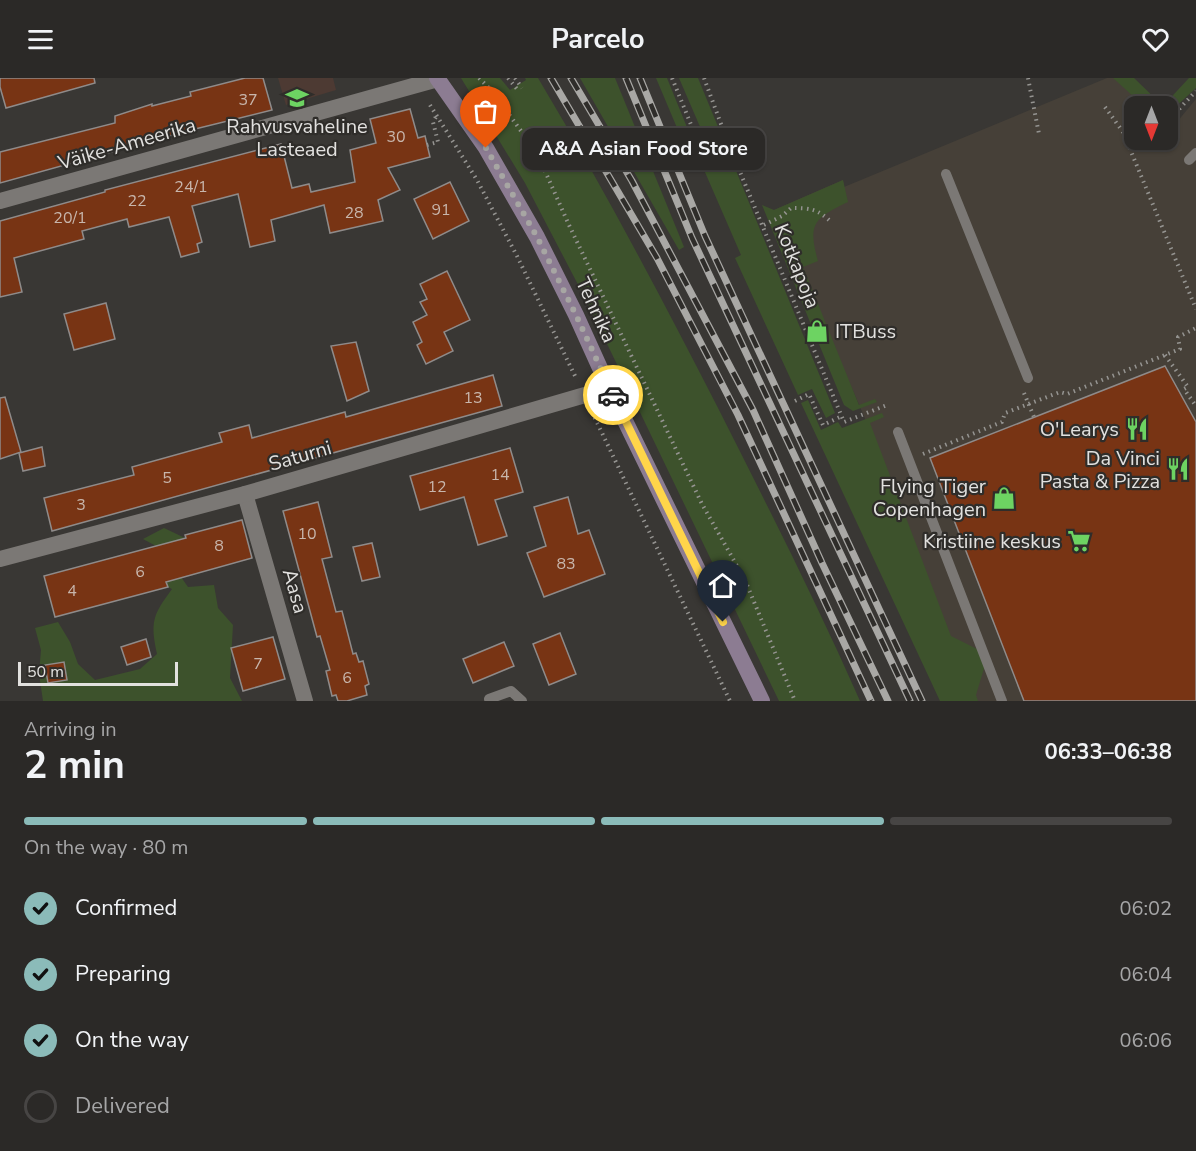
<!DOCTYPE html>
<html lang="en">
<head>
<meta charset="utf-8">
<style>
  body { margin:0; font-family:"Nunito Sans",sans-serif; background:#373533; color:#f1f3f6; height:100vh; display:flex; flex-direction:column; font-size:22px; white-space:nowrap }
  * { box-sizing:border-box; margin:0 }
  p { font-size:20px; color:#a6a6a7 }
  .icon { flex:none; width:33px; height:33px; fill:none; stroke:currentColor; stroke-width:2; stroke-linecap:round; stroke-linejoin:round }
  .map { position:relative; height:623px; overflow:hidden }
  .panel { display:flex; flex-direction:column; background:#2b2927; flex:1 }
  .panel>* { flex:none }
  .needle { width:39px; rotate:180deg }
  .buttons { position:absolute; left:1124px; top:18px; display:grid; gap:12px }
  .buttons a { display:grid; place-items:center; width:54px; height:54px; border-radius:12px; background:#2b2927; box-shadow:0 2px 4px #0004,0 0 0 2px #474544; font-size:30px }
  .scale { position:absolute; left:18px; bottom:15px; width:160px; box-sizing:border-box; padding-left:6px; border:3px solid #e2e1df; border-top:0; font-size:16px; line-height:21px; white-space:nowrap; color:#e2e1df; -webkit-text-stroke:4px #2f2d2a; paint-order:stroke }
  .pin { position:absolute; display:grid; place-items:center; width:51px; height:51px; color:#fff; margin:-62px -26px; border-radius:50% 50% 50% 0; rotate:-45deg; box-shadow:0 0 6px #0007 }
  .pin .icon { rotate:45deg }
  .courier { position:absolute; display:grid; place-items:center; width:60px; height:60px; margin:-30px; border:4px solid #ffd54a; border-radius:50%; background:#fff; color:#222; box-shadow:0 2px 8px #0007 }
  .bubble { position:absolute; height:42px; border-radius:12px; background:#2b2927; box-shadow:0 2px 4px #0004,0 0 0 2px #474544; font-size:20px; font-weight:700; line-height:42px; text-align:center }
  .overview em { font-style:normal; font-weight:700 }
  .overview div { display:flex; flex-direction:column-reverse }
  .overview { display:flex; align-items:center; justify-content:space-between; height:102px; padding:0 24px }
  h1 { font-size:39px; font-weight:700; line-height:45px }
  .bar { display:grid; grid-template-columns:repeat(4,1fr); gap:9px 6px; align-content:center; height:72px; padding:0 24px }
  .bar i { height:8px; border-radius:4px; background:#474544 }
  .bar .selected { background:#8bbbb9 }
  .bar p { grid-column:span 4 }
  ol { padding:0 24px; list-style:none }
  li { display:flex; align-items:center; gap:18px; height:66px }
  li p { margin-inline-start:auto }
  li .icon { padding:6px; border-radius:50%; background:#8bbbb9; color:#111; stroke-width:4 }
  li:last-child { color:#a6a6a7 }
  li i { width:33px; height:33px; border:3px solid #474544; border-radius:50% }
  header { display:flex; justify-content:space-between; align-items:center; height:78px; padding:0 24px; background:#2b2927; font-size:27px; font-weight:700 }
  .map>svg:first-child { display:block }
  .built { fill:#464038 }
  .education { fill:#4d3a33 }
  .green { fill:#3d522c }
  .building { fill:#783414; stroke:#8f8b8a; stroke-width:1.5 }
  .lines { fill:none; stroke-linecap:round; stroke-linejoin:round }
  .path { stroke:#959491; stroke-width:4; stroke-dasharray:1.5 4.5; stroke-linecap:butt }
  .service { stroke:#7b7875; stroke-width:10 }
  .minor { stroke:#7b7875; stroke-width:16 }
  .secondary { stroke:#8c7c92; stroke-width:16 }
  .rail-casing { stroke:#a9a8a5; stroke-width:7 }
  .rail { stroke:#2f2d2a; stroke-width:4.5; stroke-dasharray:14; stroke-linecap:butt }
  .done { stroke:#a7a6a3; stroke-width:6; stroke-dasharray:0 10.8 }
  .route { stroke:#ffd54a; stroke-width:8 }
  .labels { text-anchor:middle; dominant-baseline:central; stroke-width:4.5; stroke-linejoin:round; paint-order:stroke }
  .number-label { font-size:16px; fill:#c8b6ac }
  .poi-label { font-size:20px; fill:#e2e1df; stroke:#2f2d2a; text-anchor:end }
  .street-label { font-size:20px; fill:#e2e1df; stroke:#2f2d2a }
</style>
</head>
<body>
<header><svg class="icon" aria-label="menu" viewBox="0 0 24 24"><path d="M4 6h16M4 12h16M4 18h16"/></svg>Parcelo<svg class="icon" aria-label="heart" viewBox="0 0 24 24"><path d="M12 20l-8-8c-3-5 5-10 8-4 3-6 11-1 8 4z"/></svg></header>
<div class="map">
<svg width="1196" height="623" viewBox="0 0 1196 623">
  <rect width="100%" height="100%" fill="#393734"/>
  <path class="built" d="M1107,0H1118L1155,28H1134V62H1167V37L1177,44L1196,21V623H968L881,377L774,132L843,102L844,109Z"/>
  <path class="education" d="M278,0H333L336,12L286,27Z"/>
  <g class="green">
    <path d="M461,0H500L510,12L526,2L525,0H538C602,107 660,217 717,328C766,425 816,523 860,623H779L585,220L525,105Z"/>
    <path d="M580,0H615L684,169L679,172Z"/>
    <path d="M656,0H667L695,69L690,72L694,82L691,83Z"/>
    <path d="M679,0H698L721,56L718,61L707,65Z"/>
    <path d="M1113,0H1134L1163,28L1189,0H1196V10L1172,32L1167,34V28H1144Z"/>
    <path d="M728,73L835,335L826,340L812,311L798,317L735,180L741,177L701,85Z"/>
    <path d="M843,102L848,124C815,140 807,145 818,183L803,189L859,327L875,321L877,324L853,333L844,327L762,127L774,132Z"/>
    <path d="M808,322L821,352L838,344L842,350L882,335L884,339L870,345L951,558L979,572L985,587L976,617L978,623H940L801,325Z"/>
    <path d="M164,450L185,460L190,491L181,499L188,509L214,507L218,530L233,547L230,600L242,623H43L39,596L41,572L35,550L58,544L70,564L78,586L95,602L140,591L157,576C150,543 153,537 172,511L168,509L156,468L143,461Z"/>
  </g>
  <g class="building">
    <path d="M0,0H94L95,5L6,30L0,9Z"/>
    <path d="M245,0H263L272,32L187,53L0,105V74L115,45V38L152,26V28L191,18L190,14Z"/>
    <path d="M410,31L418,60L425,58L430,79L388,90L400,112L378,122L383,143L330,155L324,127L271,142L275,163L250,169L238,116L192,128L202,164L197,166L199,174L181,179L169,139L129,149L127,141L82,153L84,161L14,180L22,214L0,219V143L105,114V112L281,66L292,110L309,106L311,114L355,104L350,72L376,65L370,41Z"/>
    <path d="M450,104L469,143L433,161L414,121Z"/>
    <path d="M447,193L470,242L444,254L453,273L426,286L417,267L422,264L413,244L427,237L420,224L427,221L420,206Z"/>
    <path d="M106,225L115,261L74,272L64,236Z"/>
    <path d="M356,264L369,313L347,323L331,268Z"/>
    <path d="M1165,288L1196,344V623H1024L930,380Z"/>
    <path d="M493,297L502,328L52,453L44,420L134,397L132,389L222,364L219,355L249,347L252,360L345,334L346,339Z"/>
    <path d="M5,319L21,374L0,381V320Z"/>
    <path d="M42,369L45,388L23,393L19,375Z"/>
    <path d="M510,370L523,414L495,422L507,458L478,467L464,419L420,432L410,398Z"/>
    <path d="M568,419L578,456L589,452L605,496L544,519L527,475L546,468L534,429Z"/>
    <path d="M318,424L332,479L322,481L336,534L342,533L353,576L356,575L359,584L363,583L369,606L365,608L367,617L347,623H338L336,617L332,618L326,593L330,592L320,558L317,559L283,433Z"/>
    <path d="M242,442L252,480L166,504L168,509L55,539L44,498L186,460L185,457Z"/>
    <path d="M372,465L380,499L362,503L353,469Z"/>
    <path d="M560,555L576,596L549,607L533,566Z"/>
    <path d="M273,559L285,601L243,613L231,570Z"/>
    <path d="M146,561L151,579L127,587L121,569Z"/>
    <path d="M504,564L514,588L473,605L463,581Z"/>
    <path d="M64,584L67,602L48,605L45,587Z"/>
  </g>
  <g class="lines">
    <g class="path">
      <path d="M479,0L492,13L537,75L569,147L702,426L745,502L795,623"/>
      <path d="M508,0L517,11"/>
      <path d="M515,0L522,10"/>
      <path d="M672,0L703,76L728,65"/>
      <path d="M704,0L728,65L844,344L887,327"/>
      <path d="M1028,0L1039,56"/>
      <path d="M430,27L477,102L517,178L576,300"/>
      <path d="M1105,29L1123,54L1196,231"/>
      <path d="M1167,44L1196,13"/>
      <path d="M427,67L438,64L433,44L437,37"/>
      <path d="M764,147L782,138L791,130C811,130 818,131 832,145"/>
      <path d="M1165,277L1188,309L1184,311L1196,328"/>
      <path d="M1024,315L1034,339"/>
      <path d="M795,323L809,316L823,347L842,338"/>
      <path d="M592,334L730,623"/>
      <path d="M923,376L1002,344L1005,335L1060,314L1067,316L1180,271L1178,259L1196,250"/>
    </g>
    <g class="service">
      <path d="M1189,82L1196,75"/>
      <path d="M946,96L1028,300"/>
      <path d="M898,354L1002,623"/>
      <path d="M489,621L511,613L522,623"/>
    </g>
    <g class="minor">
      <path d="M0,123L438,1"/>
      <path d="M245,416L305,623"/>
      <path d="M0,481L245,416L609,310"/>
    </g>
    <path class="secondary" d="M437,0L486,70L537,159L576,237L609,310L762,623"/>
    <g class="rail-casing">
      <g id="rail">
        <path d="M551,0L657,180L738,337L871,623"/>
        <path d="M571,0L632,103L753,332L822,485L888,623"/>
        <path d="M626,0L692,160L910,623"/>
        <path d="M640,0L705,158L922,623"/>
      </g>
    </g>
    <use href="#rail" class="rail"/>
  </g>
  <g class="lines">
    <path class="done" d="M486,70L537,159L576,237L613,317"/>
    <path class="route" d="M613,317L723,544"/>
  </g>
  <defs>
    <g id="school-bare" transform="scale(1.8)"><path d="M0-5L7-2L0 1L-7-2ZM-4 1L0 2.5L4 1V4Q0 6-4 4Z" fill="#6dd362" stroke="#2f2d2a" stroke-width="2.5" paint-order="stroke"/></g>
    <g id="shop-bare" transform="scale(1.8)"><path d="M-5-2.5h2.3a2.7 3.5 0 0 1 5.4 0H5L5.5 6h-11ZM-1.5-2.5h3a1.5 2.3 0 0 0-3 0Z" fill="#6dd362" stroke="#2f2d2a" stroke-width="2.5" paint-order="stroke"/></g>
    <g id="restaurant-bare" transform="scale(1.8)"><path d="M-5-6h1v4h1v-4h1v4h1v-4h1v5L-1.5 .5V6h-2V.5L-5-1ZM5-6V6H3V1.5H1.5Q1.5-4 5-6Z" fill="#6dd362" stroke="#2f2d2a" stroke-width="2.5" paint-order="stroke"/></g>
    <g id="supermarket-bare" transform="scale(1.8)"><path d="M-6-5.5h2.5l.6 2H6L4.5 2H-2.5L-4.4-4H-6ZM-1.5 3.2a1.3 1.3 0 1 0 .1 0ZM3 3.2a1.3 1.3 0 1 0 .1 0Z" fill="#6dd362" stroke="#2f2d2a" stroke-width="2.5" paint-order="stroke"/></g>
  </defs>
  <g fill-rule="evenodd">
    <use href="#school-bare" x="297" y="20"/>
    <use href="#shop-bare" x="817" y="253"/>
    <use href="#restaurant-bare" x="1137" y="351"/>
    <use href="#restaurant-bare" x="1178" y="391"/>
    <use href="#shop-bare" x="1004" y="420"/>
    <use href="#supermarket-bare" x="1079" y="463"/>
  </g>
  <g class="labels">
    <g class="number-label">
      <text x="248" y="22">37</text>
      <text x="396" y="59">30</text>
      <text x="191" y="109">24/1</text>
      <text x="137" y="123">22</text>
      <text x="441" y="132">91</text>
      <text x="354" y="135">28</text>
      <text x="70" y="140">20/1</text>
      <text x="473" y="320">13</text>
      <text x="500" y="397">14</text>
      <text x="167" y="400">5</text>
      <text x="437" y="409">12</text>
      <text x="81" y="427">3</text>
      <text x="307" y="456">10</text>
      <text x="219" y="468">8</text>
      <text x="566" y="486">83</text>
      <text x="140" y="494">6</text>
      <text x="72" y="513">4</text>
      <text x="258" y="586">7</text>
      <text x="347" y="600">6</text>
    </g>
    <g class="poi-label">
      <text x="297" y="48" text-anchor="middle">Rahvusvaheline<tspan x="297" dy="23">Lasteaed</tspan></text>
      <text x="835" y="253" text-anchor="start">ITBuss</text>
      <text x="1119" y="351">O'Learys</text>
      <text x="1160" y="380">Da Vinci<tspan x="1160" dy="23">Pasta &amp; Pizza</tspan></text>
      <text x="986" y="408">Flying Tiger<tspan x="986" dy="23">Copenhagen</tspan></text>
      <text x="1061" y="463">Kristiine keskus</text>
    </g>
    <g class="street-label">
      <text transform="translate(127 66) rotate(-16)">Väike-Ameerika</text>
      <text transform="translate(797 188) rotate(68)">Kotkapoja</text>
      <text transform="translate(596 232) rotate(65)">Tehnika</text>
      <text transform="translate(300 378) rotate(-16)">Saturni</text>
      <text transform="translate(295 513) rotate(74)">Aasa</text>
    </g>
  </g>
</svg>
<div class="buttons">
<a><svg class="needle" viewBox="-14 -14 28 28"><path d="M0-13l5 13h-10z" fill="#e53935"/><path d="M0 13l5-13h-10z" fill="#a6a6a7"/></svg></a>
</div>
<div class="scale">50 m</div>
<div class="pin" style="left:486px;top:70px;background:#ea580c"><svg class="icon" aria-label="bag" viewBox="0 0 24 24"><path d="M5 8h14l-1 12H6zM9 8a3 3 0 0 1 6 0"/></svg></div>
<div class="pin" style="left:723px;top:544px;background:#1f2937"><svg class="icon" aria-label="home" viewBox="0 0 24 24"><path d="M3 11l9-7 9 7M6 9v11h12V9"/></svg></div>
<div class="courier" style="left:613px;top:317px"><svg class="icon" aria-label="car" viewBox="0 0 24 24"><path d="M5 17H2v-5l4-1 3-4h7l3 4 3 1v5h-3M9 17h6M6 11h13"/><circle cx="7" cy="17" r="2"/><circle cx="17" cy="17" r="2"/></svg></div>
<div class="bubble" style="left:522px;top:50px;width:243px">A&amp;A Asian Food Store</div>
</div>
<section class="panel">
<div class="overview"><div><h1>2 min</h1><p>Arriving in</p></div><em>06:33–06:38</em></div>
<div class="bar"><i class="selected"></i><i class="selected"></i><i class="selected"></i><i></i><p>On the way · 80 m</p></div>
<ol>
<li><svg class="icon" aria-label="check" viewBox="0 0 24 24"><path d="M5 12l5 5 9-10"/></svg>Confirmed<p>06:02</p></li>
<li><svg class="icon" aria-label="check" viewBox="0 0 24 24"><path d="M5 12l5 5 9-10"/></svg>Preparing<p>06:04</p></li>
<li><svg class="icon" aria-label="check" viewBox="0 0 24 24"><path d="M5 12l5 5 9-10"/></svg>On the way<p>06:06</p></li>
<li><i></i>Delivered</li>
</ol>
</section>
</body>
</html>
